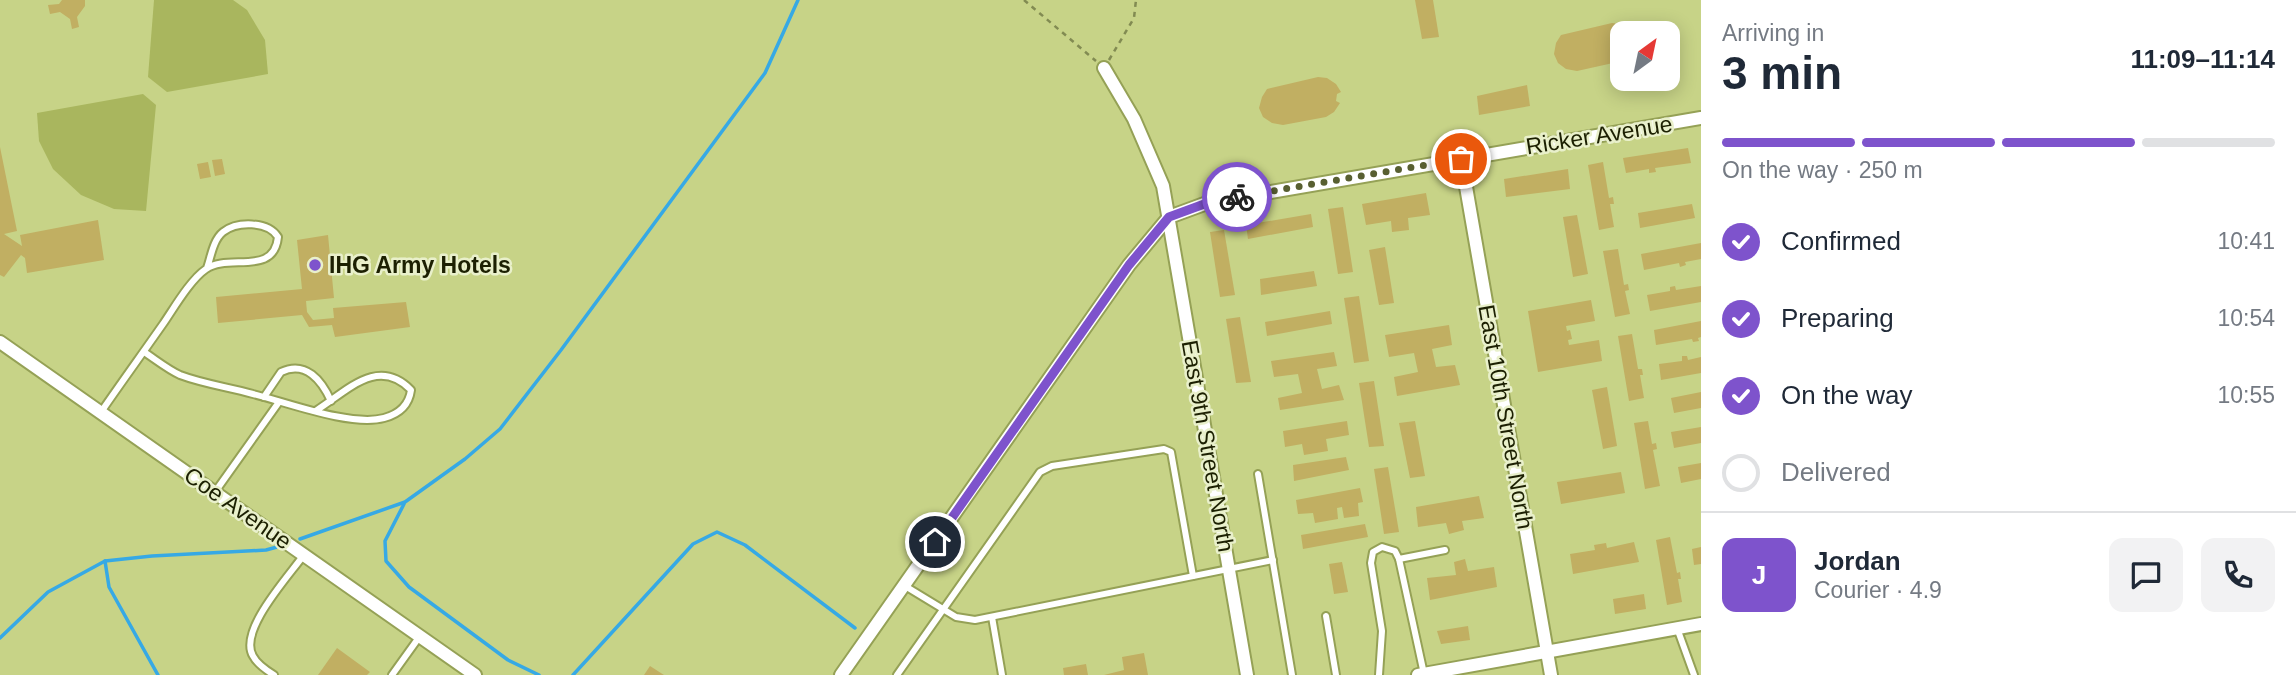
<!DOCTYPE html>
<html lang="en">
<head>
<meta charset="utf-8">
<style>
  body { margin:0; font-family:Helvetica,sans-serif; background:#f2f2f3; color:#1f2937; height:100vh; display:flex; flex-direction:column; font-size:26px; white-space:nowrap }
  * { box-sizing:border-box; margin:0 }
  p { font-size:23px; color:#747a83 }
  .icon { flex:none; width:38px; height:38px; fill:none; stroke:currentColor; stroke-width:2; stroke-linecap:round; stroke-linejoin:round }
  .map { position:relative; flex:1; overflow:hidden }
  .sheet { display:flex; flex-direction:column; background:#fff; width:595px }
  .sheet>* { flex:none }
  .needle { width:46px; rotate:33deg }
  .fabs { position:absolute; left:1610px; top:21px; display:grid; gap:14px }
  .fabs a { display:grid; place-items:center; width:70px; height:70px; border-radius:14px; background:#fff; box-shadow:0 4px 18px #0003; font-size:35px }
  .pin { position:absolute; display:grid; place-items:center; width:60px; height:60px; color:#fff; margin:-30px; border:4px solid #fff; border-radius:50%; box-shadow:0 2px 7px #0007 }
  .courier { position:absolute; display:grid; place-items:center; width:70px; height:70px; margin:-35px; border:5px solid #7e53cc; border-radius:50%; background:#fff; color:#222; box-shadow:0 2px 9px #0007 }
  .summary em { font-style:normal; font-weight:700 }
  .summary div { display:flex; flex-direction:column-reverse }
  .summary { display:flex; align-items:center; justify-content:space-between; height:119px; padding:0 21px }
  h1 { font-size:46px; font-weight:700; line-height:52px }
  .bar { display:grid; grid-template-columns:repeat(4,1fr); gap:10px 7px; align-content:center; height:84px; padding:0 21px }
  .bar i { height:9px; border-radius:5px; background:#e0e1e3 }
  .bar .current { background:#7e53cc }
  .bar p { grid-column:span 4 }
  .line { display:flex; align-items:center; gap:18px; padding:0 21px; border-top:2px solid #e0e1e3 }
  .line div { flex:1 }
  .round { display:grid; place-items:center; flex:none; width:74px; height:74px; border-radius:14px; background:#f2f2f3 }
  ol { padding:0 21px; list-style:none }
  li { display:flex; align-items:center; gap:21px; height:77px }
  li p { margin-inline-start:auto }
  li .icon { padding:7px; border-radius:50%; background:#7e53cc; color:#fff; stroke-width:4 }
  li:last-child { color:#747a83 }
  li i { width:38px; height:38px; border:4px solid #e0e1e3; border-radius:50% }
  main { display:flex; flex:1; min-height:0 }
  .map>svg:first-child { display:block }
  .green { fill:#a9b65e }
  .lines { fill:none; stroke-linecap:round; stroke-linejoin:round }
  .stream { stroke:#36a9e5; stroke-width:3.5 }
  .building { fill:#c1af62 }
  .lane-casing { stroke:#95a156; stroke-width:10 }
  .street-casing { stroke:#95a156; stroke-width:16 }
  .path { stroke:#828b52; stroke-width:2.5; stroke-dasharray:5 5; stroke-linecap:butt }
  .lane { stroke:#fff; stroke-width:6 }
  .street { stroke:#fff; stroke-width:12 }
  .done { stroke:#585f31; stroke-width:7; stroke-dasharray:0 12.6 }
  .route { stroke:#7e53cc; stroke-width:9 }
  .poi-dot { fill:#7e53cc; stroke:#e9f0cb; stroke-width:2.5 }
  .labels { text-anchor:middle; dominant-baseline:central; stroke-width:5; stroke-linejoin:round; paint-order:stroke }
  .street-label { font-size:23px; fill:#1c2002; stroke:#e9f0cb }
  .poi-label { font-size:23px; font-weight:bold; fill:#1c2002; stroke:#e9f0cb; text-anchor:start }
</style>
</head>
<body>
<main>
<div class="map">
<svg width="1701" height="675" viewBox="0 0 1701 675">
  <rect width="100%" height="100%" fill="#c7d387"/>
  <g class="green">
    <path d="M154,0H233L247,10L265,40L268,74L167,92L148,77Z"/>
    <path d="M143,94L156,105L146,211L114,209L81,195L53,169L39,141L37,113Z"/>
  </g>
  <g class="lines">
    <g class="stream">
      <path d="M404,504L385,541L386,561L409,587L508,660L539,675"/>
      <path d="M300,539L405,502L465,459L500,429L561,350L765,73L798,0"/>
      <path d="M105,561L109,587L158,675"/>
      <path d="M0,638L48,592L105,561L152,556L266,550L277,547"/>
      <path d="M573,675L693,544L717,532L745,545L855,628"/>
    </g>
  </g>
  <g class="building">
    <path d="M62,0H85V6L77,17L79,27L72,29L70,19L60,12L50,14L48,5L59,4Z"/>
    <path d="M1415,0H1433L1439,37L1422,39Z"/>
    <path d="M1612,23L1622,24L1632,33H1622V61L1577,71L1566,69L1558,63L1554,54L1556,43L1561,35Z"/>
    <path d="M1318,77L1327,78L1336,84L1341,92L1337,94L1336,101L1340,103L1334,112L1326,117L1283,125L1272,123L1263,117L1259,108L1262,97L1267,89Z"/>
    <path d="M1527,85L1530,106L1479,115L1477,96Z"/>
    <path d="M0,147L17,231L4,234L22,246L20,235L98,220L104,260L27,273L25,258L21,255L4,277L0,275Z"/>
    <path d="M1688,148L1691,163L1655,168L1656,172L1649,173V169L1626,173L1623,158Z"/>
    <path d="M222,159L225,174L215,176L212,160Z"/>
    <path d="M208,162L211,177L200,179L197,164Z"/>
    <path d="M1603,162L1609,198L1613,197L1614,204H1610L1614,227L1599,230L1588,165Z"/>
    <path d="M1568,169L1570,189L1506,197L1504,179Z"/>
    <path d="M1426,193L1430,215L1408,218L1409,230L1392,232L1391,221L1366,225L1362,204Z"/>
    <path d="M1692,204L1695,218L1640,228L1638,213Z"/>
    <path d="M1343,207L1353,272L1338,274L1328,209Z"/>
    <path d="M1311,214L1313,227L1248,239L1246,225Z"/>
    <path d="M1577,215L1588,274L1573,277L1563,217Z"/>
    <path d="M1224,230L1235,295L1220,297L1210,232Z"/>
    <path d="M328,235L334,298L306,301L307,312L313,320L334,318L333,308L406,302L410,327L335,337L332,325L309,327L302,315L218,323L216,297L302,289L297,240Z"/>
    <path d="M1701,243V259L1685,262L1686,265L1680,267L1679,263L1644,270L1641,254Z"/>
    <path d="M1385,247L1394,303L1379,305L1369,250Z"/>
    <path d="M1618,249L1624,285L1628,284L1629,290L1625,291L1630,314L1615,317L1603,251Z"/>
    <path d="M1314,271L1317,286L1261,295L1260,279Z"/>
    <path d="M1675,286L1676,290L1701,286V302L1650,311L1647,295L1670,291V287Z"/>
    <path d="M1359,296L1369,361L1354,363L1344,298Z"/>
    <path d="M1591,300L1595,321L1566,326L1567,331L1570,330L1572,339L1568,340L1569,345L1599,340L1602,361L1538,372L1528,311Z"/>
    <path d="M1330,311L1332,324L1267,336L1265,322Z"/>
    <path d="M1240,317L1251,382L1236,383L1226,319Z"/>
    <path d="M1701,321V337L1698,338L1699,341L1693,342L1692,339L1656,345L1654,330Z"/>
    <path d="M1449,325L1452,345L1432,349L1436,367L1455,365L1460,385L1397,396L1394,377L1418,372L1414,353L1389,357L1385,335Z"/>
    <path d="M1632,334L1638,369H1642L1643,375H1640L1644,398L1629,401L1618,336Z"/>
    <path d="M1334,352L1337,366L1317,369L1322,389L1339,385L1344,400L1280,410L1278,398L1302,393L1298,374L1274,377L1271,361Z"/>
    <path d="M1682,356H1687L1688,360L1701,357V373L1661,380L1659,364L1682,361Z"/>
    <path d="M1374,381L1384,446L1369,447L1359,383Z"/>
    <path d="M1607,387L1617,446L1603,449L1592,390Z"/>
    <path d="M1701,392V408L1674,413L1671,398Z"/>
    <path d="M1347,421L1349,435L1326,439L1328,451L1304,455L1302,444L1285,447L1283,431Z"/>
    <path d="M1415,421L1425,476L1410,478L1399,423Z"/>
    <path d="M1648,421L1652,444L1656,443L1657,449L1653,450L1660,486L1645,489L1634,423Z"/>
    <path d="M1701,427V443L1674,448L1671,432Z"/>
    <path d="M1346,457L1349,470L1294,481L1293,465Z"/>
    <path d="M1701,463V479L1681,483L1678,467Z"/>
    <path d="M1388,467L1399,532L1384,534L1374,469Z"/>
    <path d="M1621,472L1625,493L1561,504L1557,482Z"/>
    <path d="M1360,488L1363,502L1358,503L1359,516L1344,518L1342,507L1337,508L1338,519L1315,523L1313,513L1298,514L1296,500Z"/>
    <path d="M1479,496L1484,518L1462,521L1464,530L1449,534L1446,523L1418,527L1416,507Z"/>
    <path d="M1365,524L1368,537L1303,549L1301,535Z"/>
    <path d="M1670,537L1677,573L1680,572L1681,579H1678L1682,602L1667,605L1656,540Z"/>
    <path d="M1634,542L1639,562L1573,574L1570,554L1595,550L1594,545L1606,543L1607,548Z"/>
    <path d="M1701,547V564L1694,565L1692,549Z"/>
    <path d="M1465,559L1468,571L1494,567L1497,587L1430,600L1427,578L1456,575L1454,562Z"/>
    <path d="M1342,562L1348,592L1334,594L1329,564Z"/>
    <path d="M1644,594L1646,609L1615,614L1613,599Z"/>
    <path d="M1468,626L1470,640L1441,644L1437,631Z"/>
    <path d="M337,648L370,672L367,675H318Z"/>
    <path d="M1144,653L1148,675H1104L1124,670L1122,657Z"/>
    <path d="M1086,664L1088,675H1064L1063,668Z"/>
    <path d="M650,666L664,675H644Z"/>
  </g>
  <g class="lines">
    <g class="lane-casing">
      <g id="lane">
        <path d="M144,352C155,359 167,369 180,375C204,384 228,387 253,394C286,402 351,427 384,418C399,414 409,405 411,390C378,356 347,391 317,410"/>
        <path d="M264,397L281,372C306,360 322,381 331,401"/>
        <path d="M101,412C121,383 142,354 163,324C174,308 190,280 206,269C228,253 274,277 278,237C268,221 237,221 223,232C213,240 211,257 207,268"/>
        <path d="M1258,474L1292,675"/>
        <path d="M215,492L279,402"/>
        <path d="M1399,559L1445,550"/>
        <path d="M905,586L956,617L975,620L1273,560"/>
        <path d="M1326,616L1336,675"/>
        <path d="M992,617L1002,675"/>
        <path d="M1677,628L1694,675"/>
        <path d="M274,675C266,670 257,664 253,656C238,631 288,577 303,556"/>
        <path d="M392,675L420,636"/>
        <path d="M897,675L1040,472L1052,466L1164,449L1171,452L1193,576"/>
        <path d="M1379,675L1382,631L1371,563L1373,552L1382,547L1395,551L1399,559L1424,674"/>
      </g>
    </g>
    <g class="street-casing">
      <g id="street">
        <path d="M1104,68L1134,119L1163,186L1247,675"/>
        <path d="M1461,158L1551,675"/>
        <path d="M1169,217L1207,203L1701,118"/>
        <path d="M0,342L475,675"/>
        <path d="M841,675L1129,265L1169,217"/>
        <path d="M1418,675L1701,624"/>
      </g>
    </g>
    <g class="path">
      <path d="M1024,0L1096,61"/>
      <path d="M1109,60L1134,18L1136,0"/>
    </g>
    <use href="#lane" class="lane"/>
    <use href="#street" class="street"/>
  </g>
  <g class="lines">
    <path class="done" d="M1237,197L1461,159"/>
    <path class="route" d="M935,542L1129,265L1169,217L1207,203L1237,197"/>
  </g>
  <circle class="poi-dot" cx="315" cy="265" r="7"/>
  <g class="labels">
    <g class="street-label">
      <text transform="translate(1599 135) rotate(-9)">Ricker Avenue</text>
      <text transform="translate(1506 417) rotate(80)">East 10th Street North</text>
      <text transform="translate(1208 446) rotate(80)">East 9th Street North</text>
      <text transform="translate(238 508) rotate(35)">Coe Avenue</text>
    </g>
    <g class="poi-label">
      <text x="329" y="265">IHG Army Hotels</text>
    </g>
  </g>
</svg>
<div class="fabs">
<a><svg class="needle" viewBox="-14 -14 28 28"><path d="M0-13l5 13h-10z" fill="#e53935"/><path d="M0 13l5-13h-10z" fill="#747a83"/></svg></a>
</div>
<div class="pin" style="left:1461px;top:159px;background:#ea580c"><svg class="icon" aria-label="bag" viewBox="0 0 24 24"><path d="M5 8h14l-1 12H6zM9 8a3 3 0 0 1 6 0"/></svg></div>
<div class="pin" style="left:935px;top:542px;background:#1f2937"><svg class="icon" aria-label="home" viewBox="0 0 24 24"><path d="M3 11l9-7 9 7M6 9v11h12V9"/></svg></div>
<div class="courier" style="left:1237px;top:197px"><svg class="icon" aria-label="bike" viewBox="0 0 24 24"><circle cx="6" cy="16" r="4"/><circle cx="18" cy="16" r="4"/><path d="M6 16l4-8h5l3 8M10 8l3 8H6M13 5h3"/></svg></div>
</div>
<section class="sheet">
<div class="summary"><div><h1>3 min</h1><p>Arriving in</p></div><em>11:09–11:14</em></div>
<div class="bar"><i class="current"></i><i class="current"></i><i class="current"></i><i></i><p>On the way · 250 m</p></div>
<ol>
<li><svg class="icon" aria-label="check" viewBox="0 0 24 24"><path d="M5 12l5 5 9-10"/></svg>Confirmed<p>10:41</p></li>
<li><svg class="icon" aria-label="check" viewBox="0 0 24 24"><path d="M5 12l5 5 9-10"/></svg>Preparing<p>10:54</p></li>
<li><svg class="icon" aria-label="check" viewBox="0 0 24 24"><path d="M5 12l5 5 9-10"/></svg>On the way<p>10:55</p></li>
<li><i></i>Delivered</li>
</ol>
<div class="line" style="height:126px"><b class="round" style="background:#7e53cc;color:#fff">J</b><div><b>Jordan</b><p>Courier · 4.9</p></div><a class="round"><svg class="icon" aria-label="chat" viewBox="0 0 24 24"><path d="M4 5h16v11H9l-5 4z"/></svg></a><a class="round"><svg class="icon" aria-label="phone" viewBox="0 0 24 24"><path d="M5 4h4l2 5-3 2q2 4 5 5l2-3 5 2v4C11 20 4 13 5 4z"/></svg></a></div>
</section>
</main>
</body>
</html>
